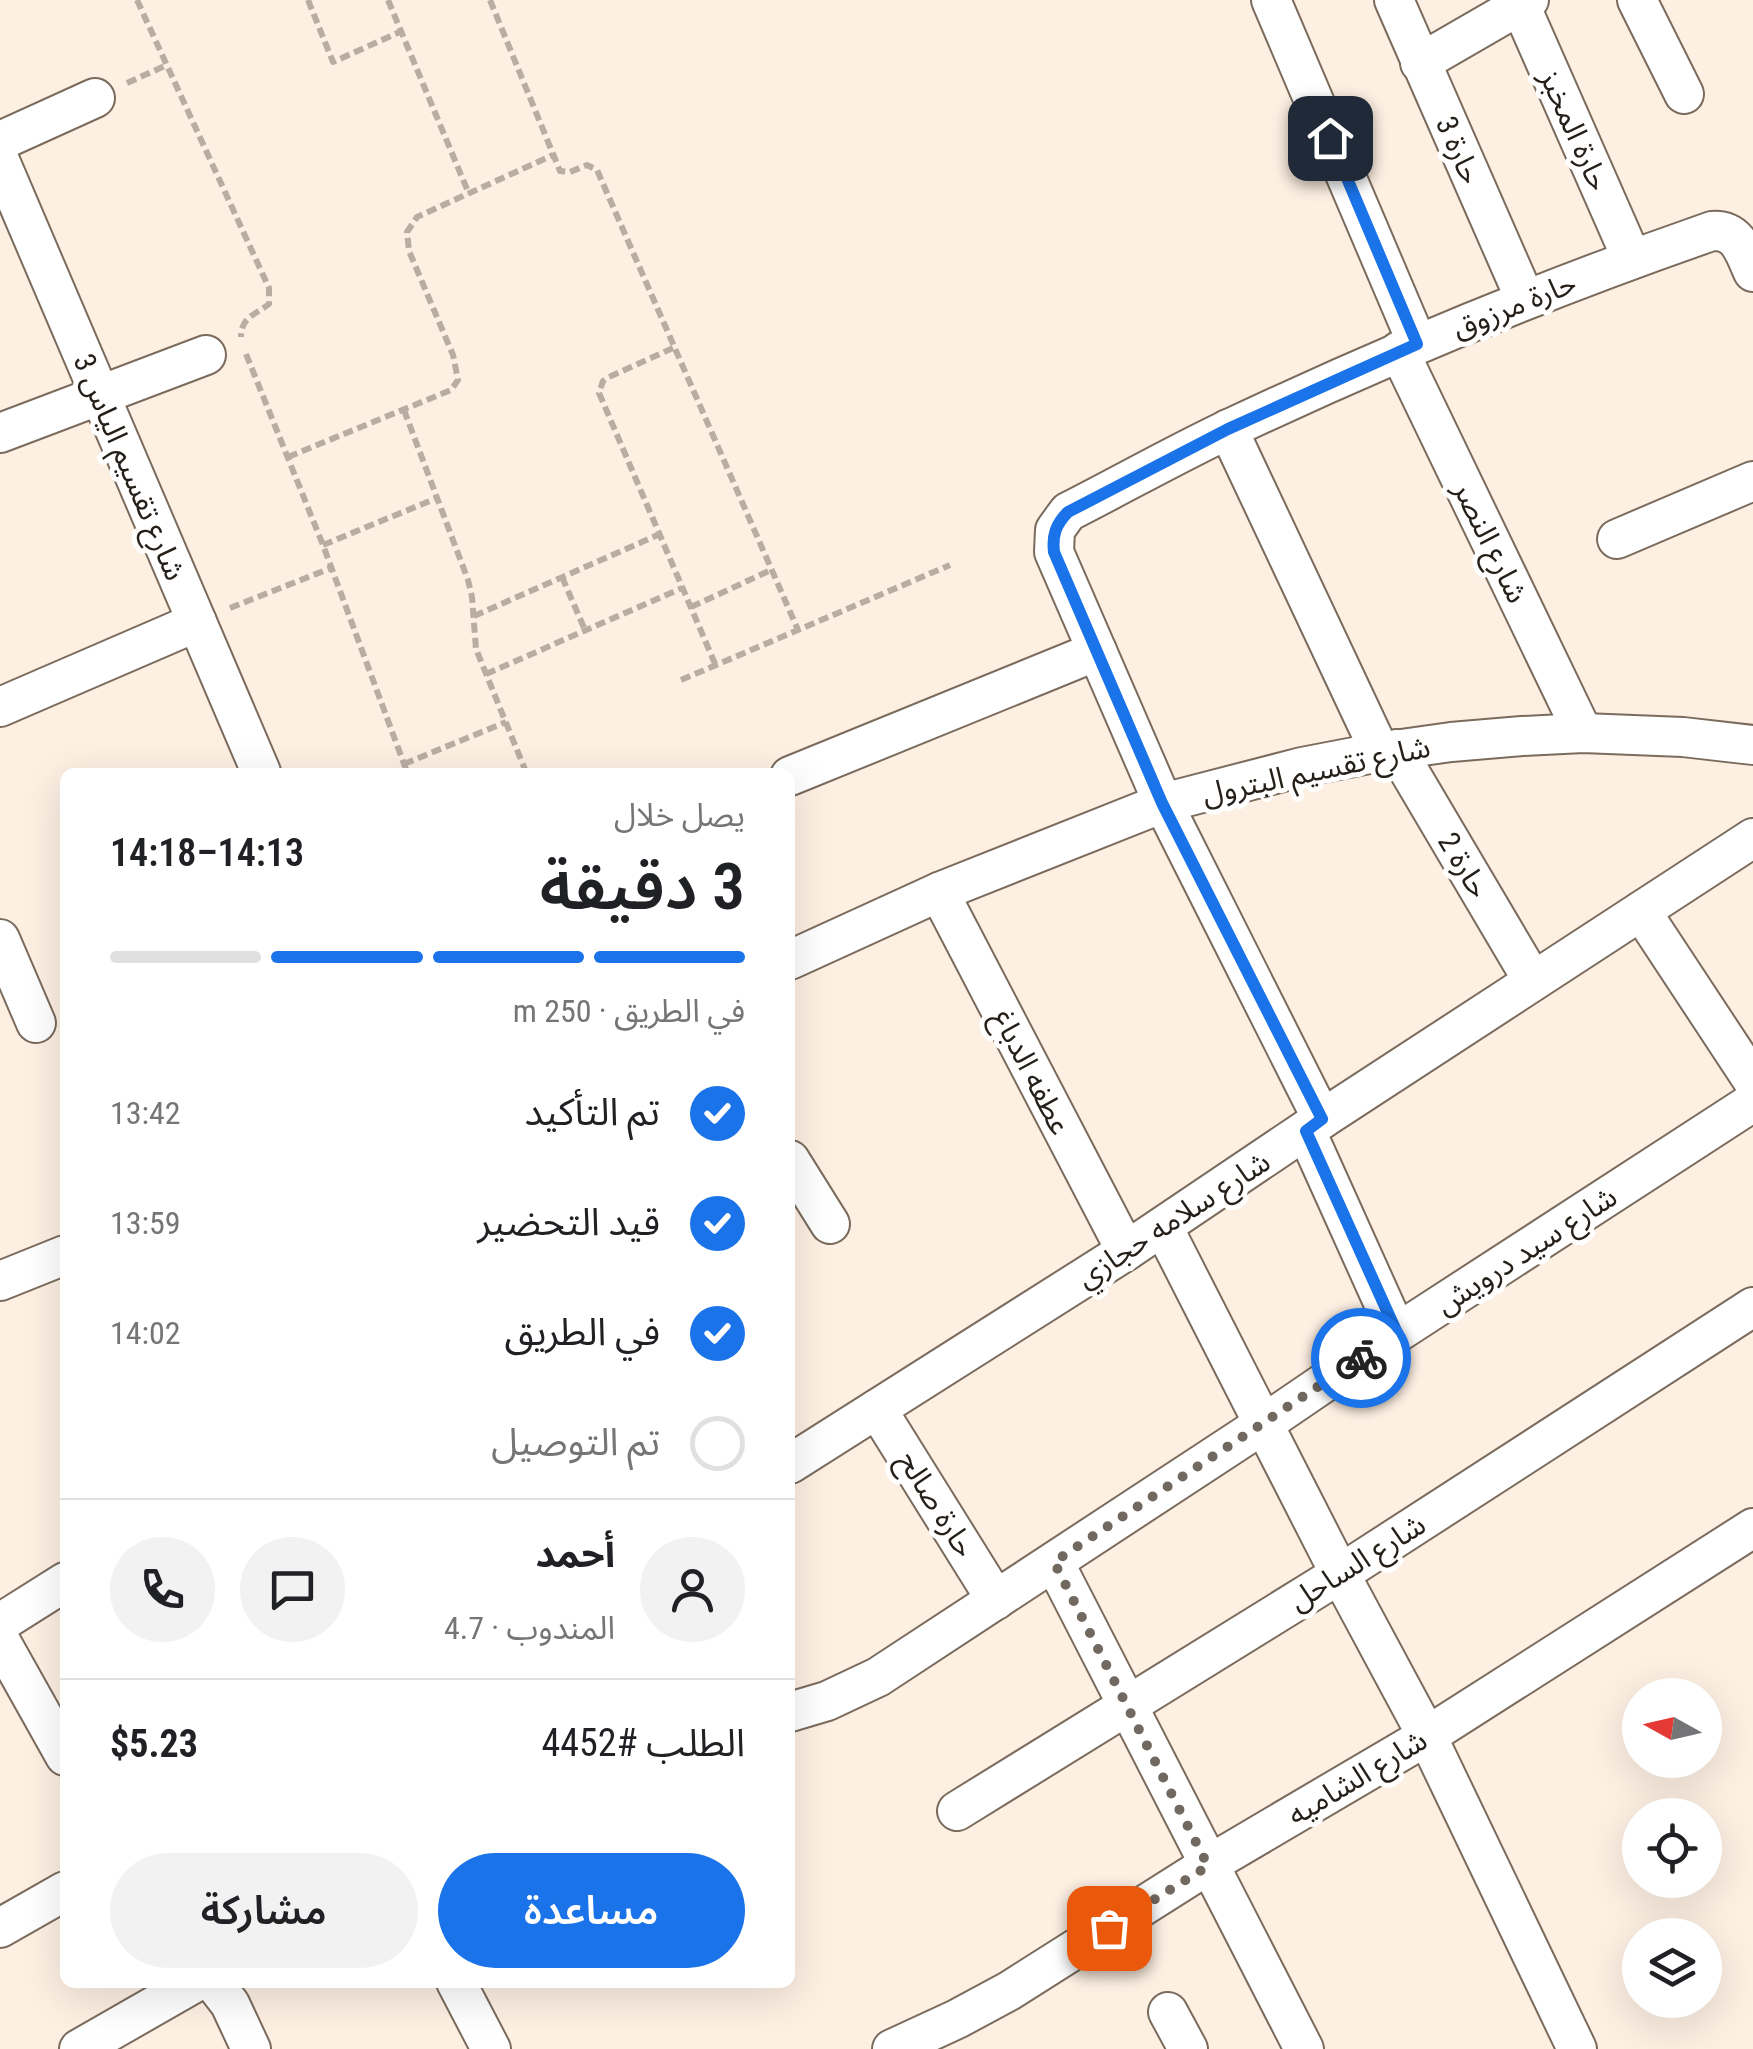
<!DOCTYPE html>
<html lang="ar">
<head>
<meta charset="utf-8">
<style>
  body { margin:0; font-family:"Roboto Condensed","Noto Sans Arabic",sans-serif; background:#f2f2f2; color:#202124; direction:rtl; height:100vh; display:flex; flex-direction:column; font-size:38px; white-space:nowrap }
  * { box-sizing:border-box; margin:0 }
  p { font-size:32px; color:#757577 }
  .icon { flex:none; width:55px; height:55px; fill:none; stroke:currentColor; stroke-width:2; stroke-linecap:round; stroke-linejoin:round }
  .map { position:relative; flex:1; overflow:hidden; direction:ltr }
  .panel { position:absolute; left:60px; top:768px; width:735px; height:1220px; display:flex; flex-direction:column; background:#fff; border-radius:15px; box-shadow:0 10px 40px #0002; direction:rtl }
  .panel>* { flex:none }
  .needle { width:65px; rotate:278deg }
  .tools { position:absolute; left:1622px; top:1678px; display:grid; gap:20px }
  .tools a { display:grid; place-items:center; width:100px; height:100px; border-radius:50%; background:#fff; box-shadow:0 10px 40px #0002; font-size:50px }
  .pin { position:absolute; display:grid; place-items:center; width:85px; height:85px; color:#fff; margin:-42px; border-radius:20px; box-shadow:0 5px 15px #0006 }
  .courier { position:absolute; display:grid; place-items:center; width:100px; height:100px; margin:-50px; border:8px solid #1a73e8; border-radius:50%; background:#fff; color:#222; box-shadow:0 2px 12px #0007 }
  .headline em { font-style:normal; font-weight:600 }
  .headline div { display:flex; flex-direction:column-reverse }
  .headline { display:flex; align-items:center; justify-content:space-between; height:170px; padding:0 50px }
  h1 { font-size:65px; font-weight:600; line-height:75px }
  .bar { display:grid; grid-template-columns:repeat(4,1fr); gap:15px 10px; align-content:center; height:120px; padding:0 50px }
  .bar i { height:12px; border-radius:8px; background:#e0e0e0 }
  .bar .active { background:#1a73e8 }
  .bar p { grid-column:span 4 }
  .line { display:flex; align-items:center; gap:25px; padding:0 50px; border-top:2px solid #e0e0e0 }
  .line div { flex:1 }
  .round { display:grid; place-items:center; flex:none; width:105px; height:105px; border-radius:52px; background:#f2f2f2 }
  ol { padding:0 50px; list-style:none }
  li { display:flex; align-items:center; gap:30px; height:110px }
  li p { margin-inline-start:auto }
  li .icon { padding:10px; border-radius:50%; background:#1a73e8; color:#fff; stroke-width:4 }
  li:last-child { color:#757577 }
  li i { width:55px; height:55px; border:5px solid #e0e0e0; border-radius:50% }
  .cta { display:flex; gap:20px; margin-top:auto; padding:20px 50px }
  .cta a { flex:1; height:115px; border-radius:60px; background:#1a73e8; color:#fff; font-size:40px; font-weight:600; line-height:115px; text-align:center }
  .cta a+a { background:#f2f2f2; color:#202124 }
  .map>svg:first-child { display:block }
  .lines { fill:none; stroke-linecap:round; stroke-linejoin:round }
  .street-casing { stroke:#7a6b5d; stroke-width:42 }
  .path { stroke:#b8ada2; stroke-width:6; stroke-dasharray:10 5; stroke-linecap:butt }
  .street { stroke:#fff; stroke-width:38 }
  .done { stroke:#71685f; stroke-width:10; stroke-dasharray:0 18 }
  .route { stroke:#1a73e8; stroke-width:12 }
  .labels { text-anchor:middle; dominant-baseline:central; stroke-width:10; stroke-linejoin:round; paint-order:stroke }
  .street-label { font-size:30px; fill:#251f19; stroke:#fff }
</style>
</head>
<body>
<div class="map">
<svg width="1753" height="2049" viewBox="0 0 1753 2049">
  <rect width="100%" height="100%" fill="#fdefe2"/>
  <g class="lines">
    <g class="street-casing">
      <g id="street">
        <path d="M1271,0L1417,343"/>
        <path d="M1394,0L1525,299"/>
        <path d="M1518,0L1632,259"/>
        <path d="M1637,0L1684,94"/>
        <path d="M1420,63L1529,0"/>
        <path d="M0,141L95,98"/>
        <path d="M0,161L261,772"/>
        <path d="M1399,351L1583,733"/>
        <path d="M1228,429L1380,752"/>
        <path d="M0,433L206,355"/>
        <path d="M1617,539L1753,481"/>
        <path d="M0,707L197,622"/>
        <path d="M1396,749L1533,981"/>
        <path d="M790,776L1097,651"/>
        <path d="M939,892L1126,1251"/>
        <path d="M1641,911L1753,1081"/>
        <path d="M0,939L36,1023"/>
        <path d="M790,960L939,892L1163,803L1302,767L1380,752L1451,742L1522,736L1583,733L1683,737L1753,745"/>
        <path d="M1322,1119L1163,803L1054,552L1055,530L1068,512C1123,484 1176,454 1231,428C1388,354 1548,288 1712,231C1738,229 1744,252 1753,272"/>
        <path d="M1306,1131L1397,1333"/>
        <path d="M790,1160L830,1224"/>
        <path d="M1163,1227L1340,1574L1427,1736L1577,2049"/>
        <path d="M0,1281L65,1255"/>
        <path d="M877,1409L996,1600"/>
        <path d="M790,1464L1126,1251L1322,1119L1753,838"/>
        <path d="M1054,1562L1304,2049"/>
        <path d="M0,1623L65,1582"/>
        <path d="M0,1640L65,1756"/>
        <path d="M790,1712L827,1701L878,1677L1265,1423L1397,1333L1753,1102"/>
        <path d="M957,1811L1340,1574L1753,1307"/>
        <path d="M0,1928L65,1891"/>
        <path d="M213,1982L230,2004L251,2049"/>
        <path d="M456,1982L491,2049"/>
        <path d="M1168,2012L1188,2049"/>
        <path d="M79,2049L196,1982"/>
        <path d="M892,2049L957,2019L1009,1991L1208,1865L1427,1736L1753,1528"/>
      </g>
    </g>
    <g class="path">
      <path d="M137,0L269,288V304C255,315 241,317 241,337"/>
      <path d="M308,0L333,62L402,31"/>
      <path d="M388,0L469,194"/>
      <path d="M490,0L560,171L570,172L587,165L597,170L798,630"/>
      <path d="M127,83L167,65"/>
      <path d="M673,348L609,377L603,381L599,393L716,666"/>
      <path d="M246,354L323,545L407,772"/>
      <path d="M404,410L468,580L472,597L476,649L526,772"/>
      <path d="M288,457L451,390L458,380L453,355L409,251L407,232L417,217L553,155"/>
      <path d="M323,545L437,498"/>
      <path d="M562,577L585,630"/>
      <path d="M691,607L771,570"/>
      <path d="M230,608L331,568"/>
      <path d="M474,616L660,534"/>
      <path d="M486,674L682,588"/>
      <path d="M681,680L950,565"/>
      <path d="M404,764L506,722"/>
    </g>
    <use href="#street" class="street"/>
  </g>
  <g class="lines">
    <path class="done" d="M1109,1928L1208,1866L1054,1562L1361,1358"/>
    <path class="route" d="M1330,138L1417,344L1228,429L1068,512C1056,524 1052,535 1054,552L1162,803L1322,1119L1306,1131L1397,1333L1361,1358"/>
  </g>
  <g class="labels">
    <g class="street-label">
      <text transform="translate(1575 130) rotate(66)">حارة المخبز</text>
      <text transform="translate(1459 150) rotate(66)">حارة 3</text>
      <text transform="translate(1514 305) rotate(-22)">حارة مرزوق</text>
      <text transform="translate(130 467) rotate(67)">شارع تقسيم الياس 3</text>
      <text transform="translate(1491 542) rotate(64)">شارع النصر</text>
      <text transform="translate(1316 770) rotate(-12)">شارع تقسيم البترول</text>
      <text transform="translate(1464 865) rotate(59)">حارة 2</text>
      <text transform="translate(1032 1072) rotate(63)">عطفه الدباغ</text>
      <text transform="translate(1173 1219) rotate(-33)">شارع سلامه حجازي</text>
      <text transform="translate(1526 1250) rotate(-33)">شارع سيد درويش</text>
      <text transform="translate(937 1504) rotate(58)">حارة صالح</text>
      <text transform="translate(1357 1562) rotate(-32)">شارع الساحل</text>
      <text transform="translate(1357 1777) rotate(-31)">شارع الشاميه</text>
    </g>
  </g>
</svg>
<div class="tools">
<a><svg class="needle" viewBox="-14 -14 28 28"><path d="M0-13l5 13h-10z" fill="#e53935"/><path d="M0 13l5-13h-10z" fill="#757577"/></svg></a>
<a><svg class="icon" aria-label="locate" viewBox="0 0 24 24"><circle cx="12" cy="12" r="6"/><path d="M12 2v4M12 18v4M2 12h4M18 12h4"/></svg></a>
<a><svg class="icon" aria-label="layers" viewBox="0 0 24 24"><path d="M12 4l9 5-9 5-9-5zM3 14l9 5 9-5"/></svg></a>
</div>
<div class="pin" style="left:1109px;top:1928px;background:#ea580c"><svg class="icon" aria-label="bag" viewBox="0 0 24 24"><path d="M5 8h14l-1 12H6zM9 8a3 3 0 0 1 6 0"/></svg></div>
<div class="pin" style="left:1330px;top:138px;background:#1f2937"><svg class="icon" aria-label="home" viewBox="0 0 24 24"><path d="M3 11l9-7 9 7M6 9v11h12V9"/></svg></div>
<div class="courier" style="left:1361px;top:1358px"><svg class="icon" aria-label="bike" viewBox="0 0 24 24"><circle cx="6" cy="16" r="4"/><circle cx="18" cy="16" r="4"/><path d="M6 16l4-8h5l3 8M10 8l3 8H6M13 5h3"/></svg></div>
<section class="panel">
<div class="headline"><div><h1>3 دقيقة</h1><p>يصل خلال</p></div><em>14:13–14:18</em></div>
<div class="bar"><i class="active"></i><i class="active"></i><i class="active"></i><i></i><p>في الطريق · 250 m</p></div>
<ol>
<li><svg class="icon" aria-label="check" viewBox="0 0 24 24"><path d="M5 12l5 5 9-10"/></svg>تم التأكيد<p>13:42</p></li>
<li><svg class="icon" aria-label="check" viewBox="0 0 24 24"><path d="M5 12l5 5 9-10"/></svg>قيد التحضير<p>13:59</p></li>
<li><svg class="icon" aria-label="check" viewBox="0 0 24 24"><path d="M5 12l5 5 9-10"/></svg>في الطريق<p>14:02</p></li>
<li><i></i>تم التوصيل</li>
</ol>
<div class="line" style="height:180px"><a class="round"><svg class="icon" aria-label="person" viewBox="0 0 24 24"><circle cx="12" cy="8" r="4"/><path d="M4 21q1-7 8-7t8 7"/></svg></a><div><b>أحمد</b><p>المندوب · 4.7</p></div><a class="round"><svg class="icon" aria-label="chat" viewBox="0 0 24 24"><path d="M4 5h16v11H9l-5 4z"/></svg></a><a class="round"><svg class="icon" aria-label="phone" viewBox="0 0 24 24"><path d="M5 4h4l2 5-3 2q2 4 5 5l2-3 5 2v4C11 20 4 13 5 4z"/></svg></a></div>
<div class="line" style="height:130px"><div>الطلب #4452</div><b>$5.23</b></div>
<div class="cta"><a>مساعدة</a><a>مشاركة</a></div>
</section>
</div>
</body>
</html>
